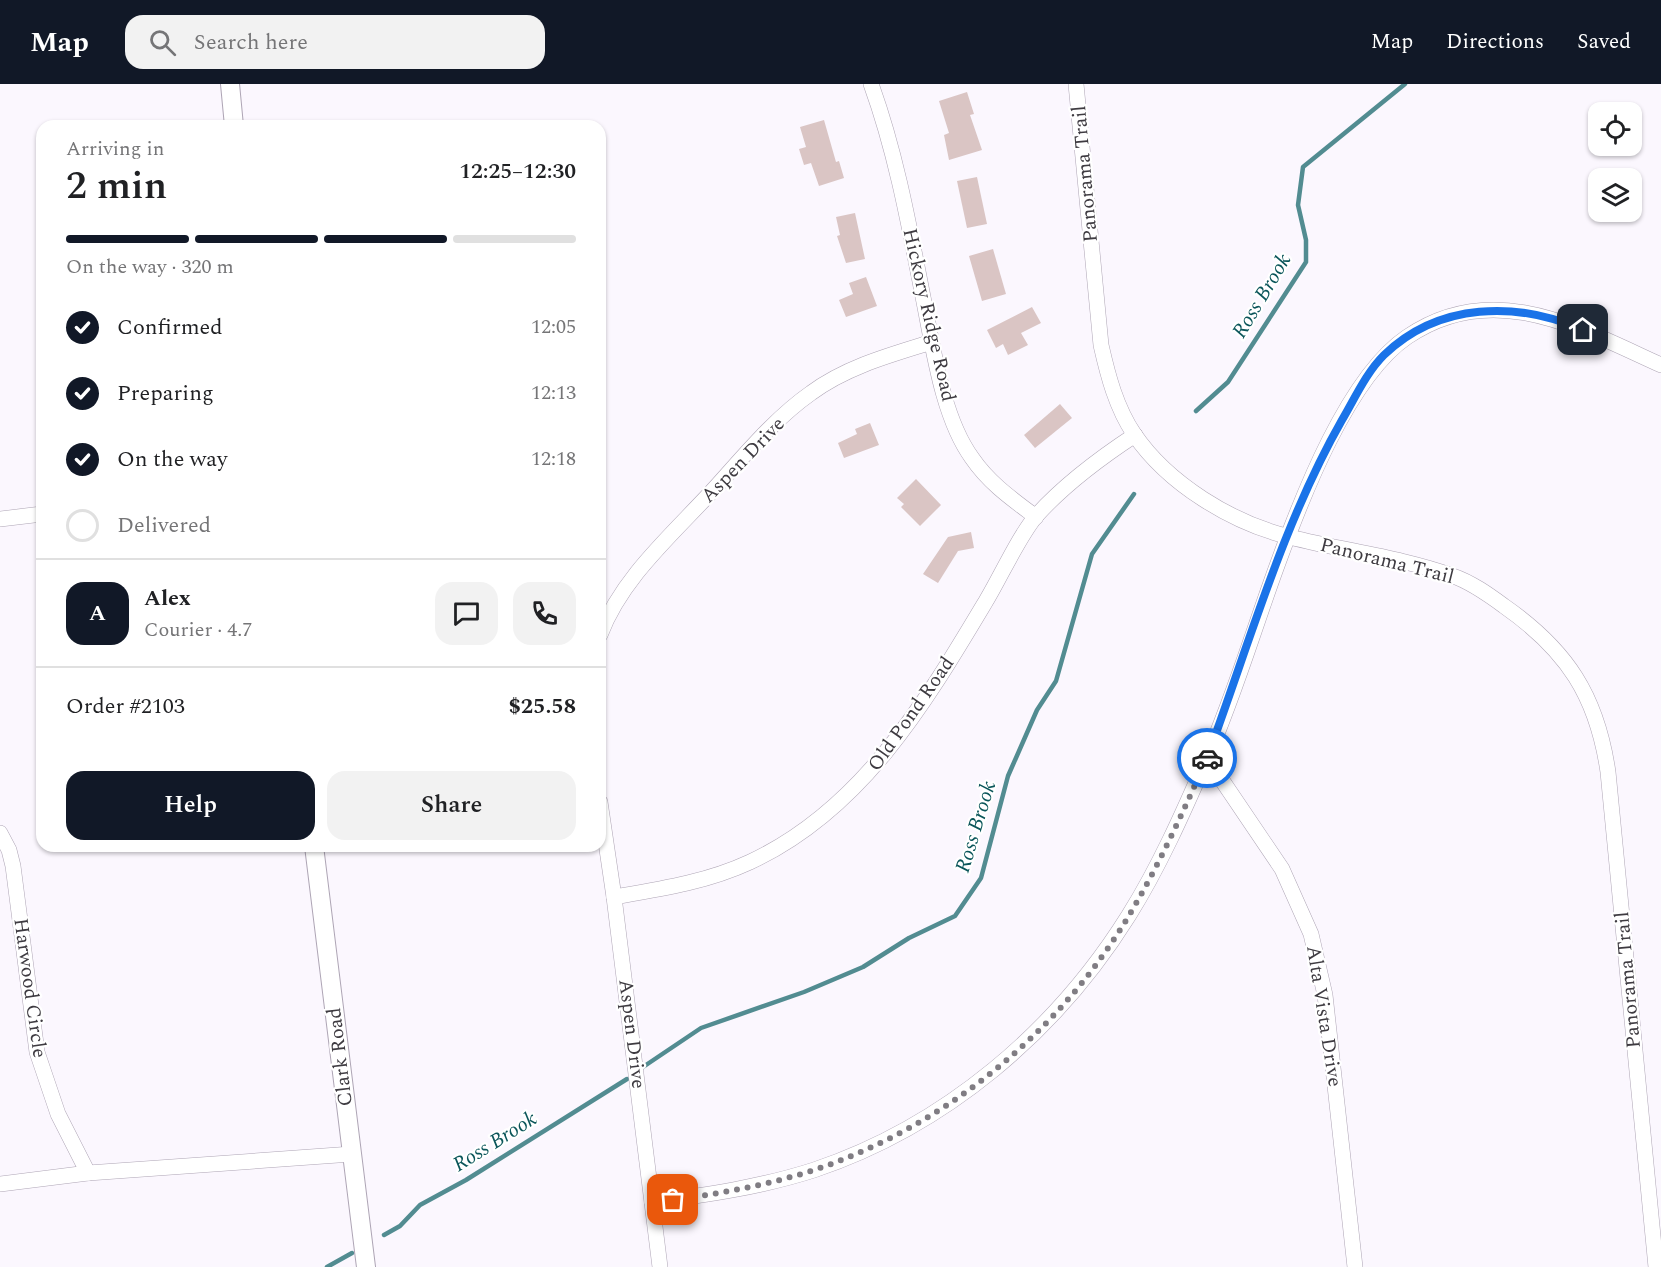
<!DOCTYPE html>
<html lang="en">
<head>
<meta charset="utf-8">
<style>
  body { margin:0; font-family:Spectral,serif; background:#f2f2f2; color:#202124; height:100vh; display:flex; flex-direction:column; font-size:22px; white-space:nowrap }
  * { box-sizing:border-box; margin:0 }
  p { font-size:20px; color:#757577 }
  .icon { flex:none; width:33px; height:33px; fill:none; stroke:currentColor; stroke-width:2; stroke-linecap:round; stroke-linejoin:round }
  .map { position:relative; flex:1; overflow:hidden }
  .panel { position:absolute; left:36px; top:36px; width:570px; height:732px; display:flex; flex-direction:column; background:#fff; border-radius:18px; box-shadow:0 2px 4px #0004 }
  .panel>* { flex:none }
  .fabs { position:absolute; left:1588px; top:18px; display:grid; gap:12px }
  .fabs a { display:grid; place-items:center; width:54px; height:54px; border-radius:12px; background:#fff; box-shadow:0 2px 4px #0004; font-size:30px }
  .pin { position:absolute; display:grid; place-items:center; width:51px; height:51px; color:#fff; margin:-26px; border-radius:12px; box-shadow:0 3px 9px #0006 }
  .courier { position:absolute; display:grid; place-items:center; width:60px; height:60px; margin:-30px; border:4px solid #1a73e8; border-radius:50%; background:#fff; color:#222; box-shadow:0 2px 8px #0007 }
  .headline em { font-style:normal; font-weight:600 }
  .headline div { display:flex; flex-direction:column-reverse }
  .headline { display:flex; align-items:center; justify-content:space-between; height:102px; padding:0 30px }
  h1 { font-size:39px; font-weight:600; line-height:45px }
  .bar { display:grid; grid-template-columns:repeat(4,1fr); gap:9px 6px; align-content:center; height:72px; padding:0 30px }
  .bar i { height:8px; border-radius:4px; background:#e0e0e0 }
  .bar .active { background:#111827 }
  .bar p { grid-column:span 4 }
  .line { display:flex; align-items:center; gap:15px; padding:0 30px; border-top:2px solid #e0e0e0 }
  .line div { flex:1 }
  .round { display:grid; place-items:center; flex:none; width:63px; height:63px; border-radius:18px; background:#f2f2f2 }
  ol { padding:0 30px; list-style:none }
  li { display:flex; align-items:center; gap:18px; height:66px }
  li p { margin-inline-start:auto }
  li .icon { padding:6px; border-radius:50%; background:#111827; color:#fff; stroke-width:4 }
  li:last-child { color:#757577 }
  li i { width:33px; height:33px; border:3px solid #e0e0e0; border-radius:50% }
  .button { display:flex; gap:12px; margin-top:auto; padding:12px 30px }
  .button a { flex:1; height:69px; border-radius:18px; background:#111827; color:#fff; font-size:24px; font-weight:600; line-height:69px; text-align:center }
  .button a+a { background:#f2f2f2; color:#202124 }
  header { display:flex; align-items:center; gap:36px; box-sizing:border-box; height:84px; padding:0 30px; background:#111827; color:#fff }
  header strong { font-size:28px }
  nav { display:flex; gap:33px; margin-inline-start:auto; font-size:21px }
  .search { width:420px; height:54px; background:#f2f2f2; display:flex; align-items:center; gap:15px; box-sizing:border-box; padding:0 21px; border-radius:18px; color:#757577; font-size:22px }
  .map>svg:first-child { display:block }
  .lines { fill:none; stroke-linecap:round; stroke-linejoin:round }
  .stream { stroke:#528c91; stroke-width:4.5 }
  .building { fill:#dac5c4 }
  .minor-casing { stroke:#aea5b5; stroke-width:16 }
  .tertiary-casing { stroke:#aea5b5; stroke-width:20 }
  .minor { stroke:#fff; stroke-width:15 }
  .tertiary { stroke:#fff; stroke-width:18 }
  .done { stroke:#807d83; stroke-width:6; stroke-dasharray:0 10.8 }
  .route { stroke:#1a73e8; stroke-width:8 }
  .labels { text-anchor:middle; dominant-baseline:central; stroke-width:4.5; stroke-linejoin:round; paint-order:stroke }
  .street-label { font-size:20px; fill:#3e3b41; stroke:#fff }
  .water-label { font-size:21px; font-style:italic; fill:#0b565a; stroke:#fff }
</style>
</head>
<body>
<header>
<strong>Map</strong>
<div class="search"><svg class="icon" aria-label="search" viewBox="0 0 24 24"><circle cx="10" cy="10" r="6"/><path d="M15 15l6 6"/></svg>Search here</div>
<nav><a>Map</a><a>Directions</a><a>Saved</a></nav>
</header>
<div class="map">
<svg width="1661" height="1183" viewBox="0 0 1661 1183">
  <rect width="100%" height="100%" fill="#fbf7fe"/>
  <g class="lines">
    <g class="stream">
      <path d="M1196,327L1228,298L1306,178V156L1298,121L1303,83L1405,0"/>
      <path d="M643,983L701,944L804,908L863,883L909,854L955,832L981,794L1008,692L1037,626L1056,597L1092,470L1134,410"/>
      <path d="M384,1151L400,1142L420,1121L466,1096L627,995"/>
      <path d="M327,1183L352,1169"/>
    </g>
  </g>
  <g class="building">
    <path d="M967,8L974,30L970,31L982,66L949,76L944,51L949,49L939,17Z"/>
    <path d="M824,36L836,78L839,77L844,94L819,102L811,79L804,81L799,65L806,63L800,43Z"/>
    <path d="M977,93L987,140L967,144L957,97Z"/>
    <path d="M855,129L865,175L846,179L837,152L840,151L836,133Z"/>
    <path d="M993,165L1006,210L982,217L969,172Z"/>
    <path d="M866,193L877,222L846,233L839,216L853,210L849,199Z"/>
    <path d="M1032,223L1041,239L1021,249L1028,261L1008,271L1003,260L996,264L987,246Z"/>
    <path d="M1060,320L1072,334L1035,364L1024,351Z"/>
    <path d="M870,339L879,361L844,374L838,359L857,350L855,345Z"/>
    <path d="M916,395L941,421L920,442L901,423L904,420L897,414Z"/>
    <path d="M971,448L974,464L958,467L938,499L923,490L948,453Z"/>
  </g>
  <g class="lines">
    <g class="minor-casing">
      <g id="minor">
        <path d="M871,0C896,69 909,141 923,213C933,262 942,333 972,374C989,399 1012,415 1036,433"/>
        <path d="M1076,0L1101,261C1108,292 1116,323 1134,350C1168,400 1232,439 1290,453C1344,467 1400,473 1453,492C1471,498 1489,511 1504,522C1567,566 1597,612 1608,688L1656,1183"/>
        <path d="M0,435L42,430"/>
        <path d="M600,551C622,493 673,450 714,405C744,372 774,335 811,309C846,283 890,271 932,258"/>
        <path d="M1207,674L1282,785L1311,850L1325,911L1355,1183"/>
        <path d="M600,718L614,813L660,1183"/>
        <path d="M0,749L9,766L13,782L37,968L58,1030L88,1089L0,1100"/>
        <path d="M614,813C661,805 707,798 750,778C862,726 925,619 986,517C1000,494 1020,450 1037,431C1065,400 1100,374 1135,351"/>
        <path d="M88,1089L352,1070"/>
        <path d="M652,1118C707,1111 761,1103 814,1086C945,1042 1056,948 1129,831C1159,783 1183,729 1206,676C1234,613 1254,544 1278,479C1302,413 1348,293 1407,253C1493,194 1579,244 1661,281"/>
      </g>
    </g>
    <g class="tertiary-casing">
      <g id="tertiary">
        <path d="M230,0L234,42"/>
        <path d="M314,762L366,1183"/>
      </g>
    </g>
    <use href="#minor" class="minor"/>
    <use href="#tertiary" class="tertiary"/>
  </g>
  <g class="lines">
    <path class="done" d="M673,1116C731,1108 790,1097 844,1075C962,1028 1067,938 1131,828C1160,779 1184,726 1207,674"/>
    <path class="route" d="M1207,674C1249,561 1282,441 1342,336C1355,314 1366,289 1384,271C1439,218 1517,217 1583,246"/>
  </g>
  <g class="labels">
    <g class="street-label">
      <text transform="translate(1085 90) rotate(-95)">Panorama Trail</text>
      <text transform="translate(929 231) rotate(77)">Hickory Ridge Road</text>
      <text transform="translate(743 376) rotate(-46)">Aspen Drive</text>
      <text transform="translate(1387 477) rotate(14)">Panorama Trail</text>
      <text transform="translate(911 630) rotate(-55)">Old Pond Road</text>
      <text transform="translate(1628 896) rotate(-95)">Panorama Trail</text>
      <text transform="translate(30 904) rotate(82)">Harwood Circle</text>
      <text transform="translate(1324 932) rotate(81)">Alta Vista Drive</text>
      <text transform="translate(632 950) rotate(83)">Aspen Drive</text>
      <text transform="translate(340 973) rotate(-97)">Clark Road</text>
    </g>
    <g class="water-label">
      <text transform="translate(1262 212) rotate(-59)">Ross Brook</text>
      <text transform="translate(976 743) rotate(-73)">Ross Brook</text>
      <text transform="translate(495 1058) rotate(-32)">Ross Brook</text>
    </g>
  </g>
</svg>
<div class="fabs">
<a><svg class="icon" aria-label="locate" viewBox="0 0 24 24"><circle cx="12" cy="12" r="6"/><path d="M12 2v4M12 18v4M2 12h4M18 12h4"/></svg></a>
<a><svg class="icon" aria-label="layers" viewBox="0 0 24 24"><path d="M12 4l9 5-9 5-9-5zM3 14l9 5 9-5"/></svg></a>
</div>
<div class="pin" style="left:673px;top:1116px;background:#ea580c"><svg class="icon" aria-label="bag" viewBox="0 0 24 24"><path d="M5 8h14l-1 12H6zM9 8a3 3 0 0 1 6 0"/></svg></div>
<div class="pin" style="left:1583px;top:246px;background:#1f2937"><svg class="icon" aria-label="home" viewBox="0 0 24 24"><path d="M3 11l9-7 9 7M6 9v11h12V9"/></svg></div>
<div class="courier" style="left:1207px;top:674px"><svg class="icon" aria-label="car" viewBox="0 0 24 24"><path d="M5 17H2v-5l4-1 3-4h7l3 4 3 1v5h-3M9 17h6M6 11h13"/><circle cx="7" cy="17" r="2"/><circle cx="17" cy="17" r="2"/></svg></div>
<section class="panel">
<div class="headline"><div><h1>2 min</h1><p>Arriving in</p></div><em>12:25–12:30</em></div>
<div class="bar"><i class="active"></i><i class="active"></i><i class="active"></i><i></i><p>On the way · 320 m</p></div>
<ol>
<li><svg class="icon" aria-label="check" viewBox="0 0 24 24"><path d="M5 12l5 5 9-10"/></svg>Confirmed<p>12:05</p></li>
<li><svg class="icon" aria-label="check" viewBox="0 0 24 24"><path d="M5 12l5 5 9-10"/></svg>Preparing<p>12:13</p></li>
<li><svg class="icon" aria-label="check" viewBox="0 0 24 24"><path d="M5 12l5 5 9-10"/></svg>On the way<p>12:18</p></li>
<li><i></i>Delivered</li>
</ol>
<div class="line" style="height:108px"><b class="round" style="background:#111827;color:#fff">A</b><div><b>Alex</b><p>Courier · 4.7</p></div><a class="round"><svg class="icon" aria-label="chat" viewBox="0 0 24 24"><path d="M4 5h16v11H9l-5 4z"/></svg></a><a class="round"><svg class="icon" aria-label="phone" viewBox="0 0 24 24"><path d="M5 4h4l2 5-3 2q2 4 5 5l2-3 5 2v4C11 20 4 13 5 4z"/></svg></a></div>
<div class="line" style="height:78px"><div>Order #2103</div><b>$25.58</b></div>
<div class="button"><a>Help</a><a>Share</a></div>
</section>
</div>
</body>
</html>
